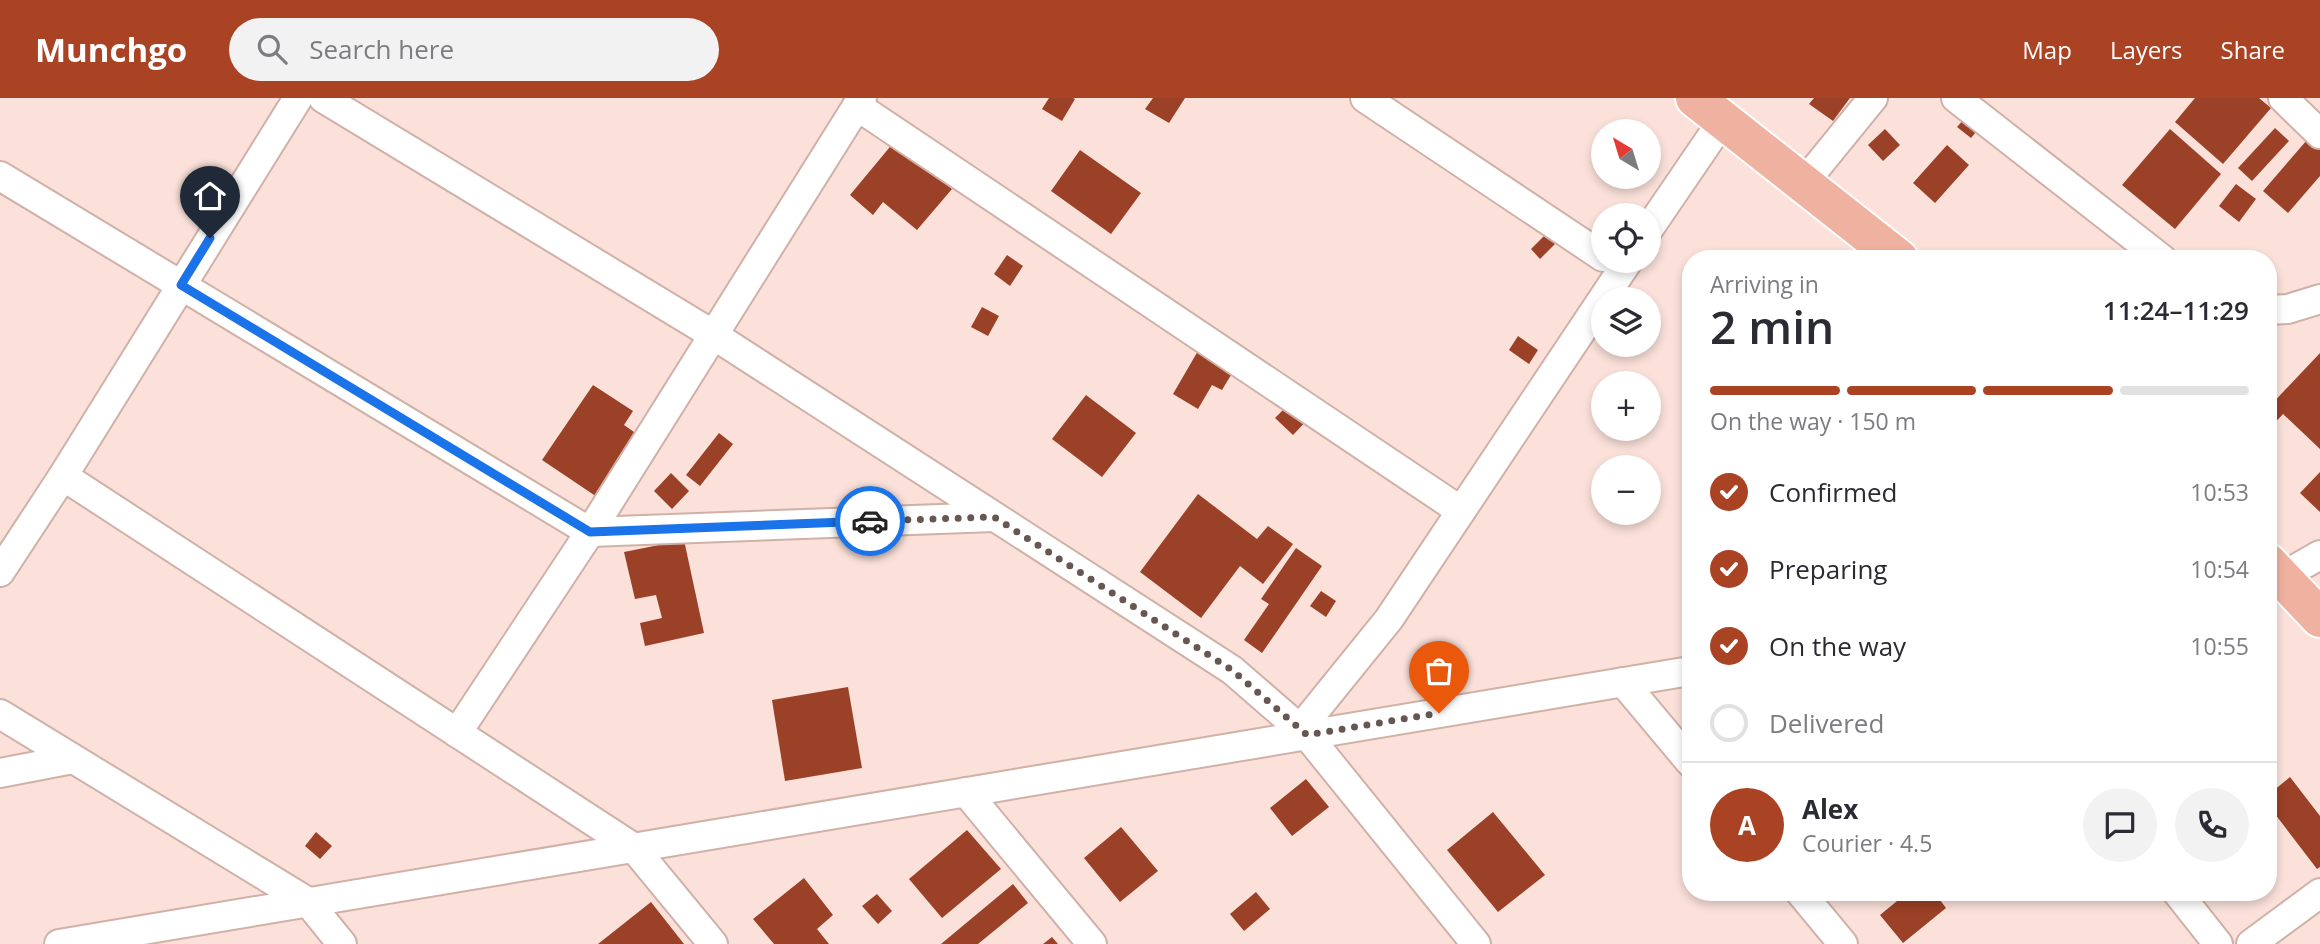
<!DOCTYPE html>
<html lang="en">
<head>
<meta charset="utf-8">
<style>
  body { margin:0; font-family:"Open Sans",sans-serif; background:#f2f2f3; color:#2b2b33; height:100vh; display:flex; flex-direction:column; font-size:26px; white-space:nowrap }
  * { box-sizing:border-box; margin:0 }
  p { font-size:23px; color:#7c7c81 }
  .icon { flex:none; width:38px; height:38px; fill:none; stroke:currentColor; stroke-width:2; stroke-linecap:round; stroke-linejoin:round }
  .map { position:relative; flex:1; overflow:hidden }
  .sheet { position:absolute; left:1682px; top:152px; width:595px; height:651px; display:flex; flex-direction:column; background:#fff; border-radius:28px; box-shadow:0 4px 10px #0003 }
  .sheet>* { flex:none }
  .needle { width:46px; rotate:322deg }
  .tools { position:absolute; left:1591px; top:21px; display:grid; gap:14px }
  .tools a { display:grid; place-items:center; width:70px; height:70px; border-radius:50%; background:#fff; box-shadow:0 4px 10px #0003; font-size:35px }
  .pin { position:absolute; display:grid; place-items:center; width:60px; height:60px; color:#fff; margin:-72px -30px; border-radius:50% 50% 50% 0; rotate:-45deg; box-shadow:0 0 7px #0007 }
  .pin .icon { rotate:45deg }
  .courier { position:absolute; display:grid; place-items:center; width:70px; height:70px; margin:-35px; border:5px solid #1a73e8; border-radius:50%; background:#fff; color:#222; box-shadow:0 2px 9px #0007 }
  .summary em { font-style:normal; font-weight:600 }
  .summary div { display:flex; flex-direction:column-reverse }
  .summary { display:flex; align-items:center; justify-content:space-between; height:119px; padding:0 28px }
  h1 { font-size:46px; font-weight:600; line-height:52px }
  .bar { display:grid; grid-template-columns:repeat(4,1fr); gap:10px 7px; align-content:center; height:84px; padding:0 28px }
  .bar i { height:9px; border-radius:5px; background:#e1e1e2 }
  .bar .on { background:#aa4224 }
  .bar p { grid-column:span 4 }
  .line { display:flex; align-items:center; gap:18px; padding:0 28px; border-top:2px solid #e1e1e2 }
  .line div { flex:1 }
  .round { display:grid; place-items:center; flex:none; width:74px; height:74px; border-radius:37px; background:#f2f2f3 }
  ol { padding:0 28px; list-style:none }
  li { display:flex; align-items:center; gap:21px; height:77px }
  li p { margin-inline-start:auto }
  li .icon { padding:7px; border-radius:50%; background:#aa4224; color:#fff; stroke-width:4 }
  li:last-child { color:#7c7c81 }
  li i { width:38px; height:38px; border:4px solid #e1e1e2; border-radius:50% }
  header { display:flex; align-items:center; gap:42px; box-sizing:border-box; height:98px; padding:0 35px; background:#aa4224; color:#fff }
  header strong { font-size:33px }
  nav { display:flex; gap:38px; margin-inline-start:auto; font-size:24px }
  .search { width:490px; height:63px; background:#f2f2f3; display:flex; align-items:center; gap:18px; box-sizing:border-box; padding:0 24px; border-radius:38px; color:#7c7c81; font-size:26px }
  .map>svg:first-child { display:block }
  .building { fill:#9b4127 }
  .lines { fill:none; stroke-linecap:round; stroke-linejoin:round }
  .street-casing { stroke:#d0b1a8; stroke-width:32 }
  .primary-casing { stroke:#fff; stroke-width:42 }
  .street { stroke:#fff; stroke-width:28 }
  .primary { stroke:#efb2a1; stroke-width:38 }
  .done { stroke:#675753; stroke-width:7; stroke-dasharray:0 12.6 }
  .route { stroke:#1a73e8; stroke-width:9 }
</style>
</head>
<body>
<header>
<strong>Munchgo</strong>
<div class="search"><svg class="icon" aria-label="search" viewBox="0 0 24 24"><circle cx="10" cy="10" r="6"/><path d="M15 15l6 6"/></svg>Search here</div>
<nav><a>Map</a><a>Layers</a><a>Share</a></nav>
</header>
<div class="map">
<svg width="2320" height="846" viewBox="0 0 2320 846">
  <rect width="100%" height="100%" fill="#fbe1da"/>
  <g class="building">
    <path d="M1049,0H1073L1075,1L1062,23L1042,11Z"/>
    <path d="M1153,0H1185L1169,25L1145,11Z"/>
    <path d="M1814,0H1850L1833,23L1809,6Z"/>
    <path d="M2195,0H2259L2271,10L2223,66L2175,24Z"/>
    <path d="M1972,12L1986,22L1971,40L1957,29Z"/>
    <path d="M2275,30L2289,43L2252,83L2238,70Z"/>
    <path d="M1885,31L1900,47L1883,63L1868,47Z"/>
    <path d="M2170,31L2221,76L2175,131L2122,87Z"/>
    <path d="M2313,35L2320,41V78L2288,115L2263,93Z"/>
    <path d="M894,44L952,91L917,132L883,104L873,117L850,97Z"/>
    <path d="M1947,47L1969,67L1935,105L1913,85Z"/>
    <path d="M1080,52L1141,95L1111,136L1051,93Z"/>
    <path d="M2236,86L2256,101L2239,124L2219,108Z"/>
    <path d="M1551,131L1560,141L1540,161L1531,151Z"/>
    <path d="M1007,157L1023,168L1010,188L994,176Z"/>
    <path d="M982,209L999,218L988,238L971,229Z"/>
    <path d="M1518,238L1538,252L1529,266L1509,252Z"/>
    <path d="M1202,246L1237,267L1222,292L1212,287L1198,311L1173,296Z"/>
    <path d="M2320,255V351L2283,316L2268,332V310Z"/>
    <path d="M593,287L633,313L624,327L644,341L603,403L542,362Z"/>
    <path d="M1086,297L1136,335L1102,379L1052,341Z"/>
    <path d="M1294,301L1312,317L1293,337L1275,320Z"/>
    <path d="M719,335L733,346L700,388L686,377Z"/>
    <path d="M2320,374V414L2300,395Z"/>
    <path d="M671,375L689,393L672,411L654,393Z"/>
    <path d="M1198,396L1257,441L1268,428L1293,446L1263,486L1240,468L1201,520L1140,474Z"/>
    <path d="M684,442L704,535L645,548L640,525L662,520L656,497L635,501L624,454Z"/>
    <path d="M1296,450L1322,468L1262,555L1244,542L1269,506L1261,501Z"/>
    <path d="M1321,493L1336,503L1326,519L1310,508Z"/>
    <path d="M848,589L862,670L785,683L772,602Z"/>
    <path d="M2290,679L2320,718V769L2317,771L2268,707V697Z"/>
    <path d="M1306,681L1329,709L1292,738L1270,710Z"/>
    <path d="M1493,714L1545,777L1498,814L1447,752Z"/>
    <path d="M1121,729L1158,773L1120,804L1084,760Z"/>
    <path d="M967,732L1001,771L942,820L909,781Z"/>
    <path d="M316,734L332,748L320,761L305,748Z"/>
    <path d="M804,780L833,817L817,831L829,846H774L753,821Z"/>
    <path d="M1013,786L1028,805L978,846H941Z"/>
    <path d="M1256,794L1270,811L1244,833L1230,816Z"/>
    <path d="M1908,794H1934L1946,810L1903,845L1880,817Z"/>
    <path d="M877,796L892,813L878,826L862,808Z"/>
    <path d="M651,804L684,846H598Z"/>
    <path d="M1052,839L1058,846H1043Z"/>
  </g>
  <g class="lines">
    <g class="street-casing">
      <g id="street">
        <path d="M298,0L63,378L634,750L713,846"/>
        <path d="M323,0L712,236L1232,572L1307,637L1476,846"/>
        <path d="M1365,0L1603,159"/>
        <path d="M1956,0L2162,161"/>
        <path d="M2283,0L2320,36"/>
        <path d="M857,8L1461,413"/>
        <path d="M0,78L590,434L994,419"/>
        <path d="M1803,86L1873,0"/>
        <path d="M1648,132L1723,22"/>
        <path d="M2268,212L2288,211L2320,201"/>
        <path d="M0,474L63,378"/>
        <path d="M2268,480L2283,478L2320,457"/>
        <path d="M1623,584L1690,664"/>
        <path d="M0,616L308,804L342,846"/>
        <path d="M1300,631L1389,521L1628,163"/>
        <path d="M457,635L590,434L862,0"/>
        <path d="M0,675L73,661"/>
        <path d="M966,694L1092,846"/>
        <path d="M1800,794L1843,846"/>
        <path d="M2177,794L2218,846"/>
        <path d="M59,846L1690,573"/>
        <path d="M2251,846L2320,795"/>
      </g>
    </g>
    <g class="primary-casing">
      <g id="primary">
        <path d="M1695,0L1899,161"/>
        <path d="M2268,465L2320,520"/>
      </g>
    </g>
    <use href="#street" class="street"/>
    <use href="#primary" class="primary"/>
  </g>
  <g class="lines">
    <path class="done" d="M870,423L994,419L1232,572L1307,637L1439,615"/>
    <path class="route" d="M210,140L181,187L590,434L870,423"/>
  </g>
</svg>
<div class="tools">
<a><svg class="needle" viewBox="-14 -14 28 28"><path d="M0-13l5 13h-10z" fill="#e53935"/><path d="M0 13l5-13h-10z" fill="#7c7c81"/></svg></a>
<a><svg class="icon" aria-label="locate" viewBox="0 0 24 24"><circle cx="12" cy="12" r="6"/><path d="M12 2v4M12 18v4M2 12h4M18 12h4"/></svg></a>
<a><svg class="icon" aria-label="layers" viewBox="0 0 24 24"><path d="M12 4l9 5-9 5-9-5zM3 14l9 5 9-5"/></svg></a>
<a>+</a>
<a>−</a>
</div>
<div class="pin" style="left:1439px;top:615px;background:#ea580c"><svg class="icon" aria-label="bag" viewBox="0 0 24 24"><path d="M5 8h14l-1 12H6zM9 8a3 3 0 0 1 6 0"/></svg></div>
<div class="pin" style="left:210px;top:140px;background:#1f2937"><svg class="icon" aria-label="home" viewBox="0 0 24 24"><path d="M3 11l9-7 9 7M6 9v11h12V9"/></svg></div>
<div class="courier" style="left:870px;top:423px"><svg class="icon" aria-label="car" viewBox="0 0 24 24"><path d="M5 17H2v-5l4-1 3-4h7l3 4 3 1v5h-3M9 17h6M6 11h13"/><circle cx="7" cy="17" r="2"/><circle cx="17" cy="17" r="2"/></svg></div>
<section class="sheet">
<div class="summary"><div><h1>2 min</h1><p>Arriving in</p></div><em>11:24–11:29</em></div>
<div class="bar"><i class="on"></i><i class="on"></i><i class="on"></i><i></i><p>On the way · 150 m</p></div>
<ol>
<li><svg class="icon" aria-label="check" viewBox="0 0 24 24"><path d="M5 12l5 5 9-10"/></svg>Confirmed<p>10:53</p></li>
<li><svg class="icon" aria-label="check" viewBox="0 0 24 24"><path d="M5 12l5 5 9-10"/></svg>Preparing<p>10:54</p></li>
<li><svg class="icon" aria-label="check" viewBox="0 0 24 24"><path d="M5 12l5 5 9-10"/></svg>On the way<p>10:55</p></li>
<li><i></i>Delivered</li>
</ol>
<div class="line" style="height:126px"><b class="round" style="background:#aa4224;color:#fff">A</b><div><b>Alex</b><p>Courier · 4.5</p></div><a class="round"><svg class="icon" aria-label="chat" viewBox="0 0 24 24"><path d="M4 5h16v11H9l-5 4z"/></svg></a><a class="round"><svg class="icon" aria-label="phone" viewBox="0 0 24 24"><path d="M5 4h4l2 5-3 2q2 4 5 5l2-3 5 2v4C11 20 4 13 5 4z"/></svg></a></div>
</section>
</div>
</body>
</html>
